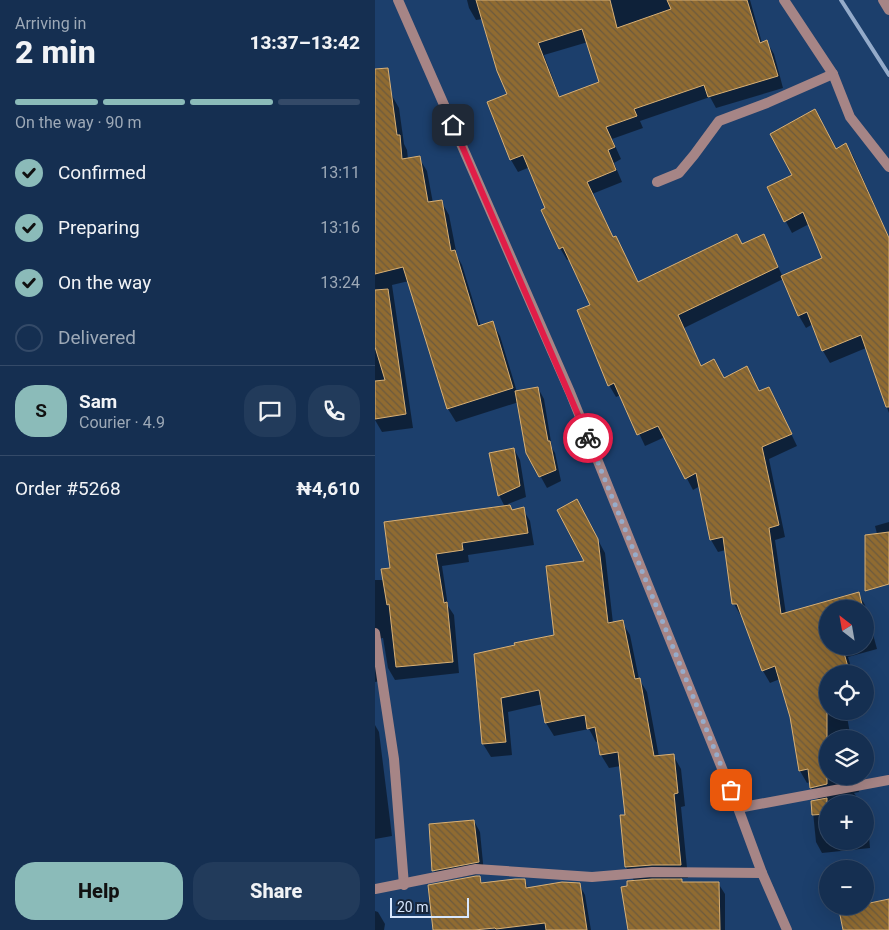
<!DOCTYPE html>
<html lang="en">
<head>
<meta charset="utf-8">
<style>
  body { margin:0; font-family:Roboto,sans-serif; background:#223b5b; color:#f1f3f6; height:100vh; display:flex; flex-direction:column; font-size:19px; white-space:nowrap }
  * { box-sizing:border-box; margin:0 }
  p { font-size:16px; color:#9da9b7 }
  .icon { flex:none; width:28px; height:28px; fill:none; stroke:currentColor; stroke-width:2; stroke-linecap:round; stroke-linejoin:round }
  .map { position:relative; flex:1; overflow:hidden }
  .sheet { display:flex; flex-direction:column; background:#152f51; width:375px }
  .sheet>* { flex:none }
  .needle { width:32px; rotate:329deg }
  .fabs { position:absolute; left:444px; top:600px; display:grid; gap:10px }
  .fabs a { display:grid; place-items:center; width:55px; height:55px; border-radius:50%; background:#152f51; box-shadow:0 5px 20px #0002,0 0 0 1px #344a68; font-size:25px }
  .scale { position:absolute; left:15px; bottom:12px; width:79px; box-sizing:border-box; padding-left:5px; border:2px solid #d7e7fe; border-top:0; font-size:14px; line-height:18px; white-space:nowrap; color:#d7e7fe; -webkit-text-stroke:4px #17263b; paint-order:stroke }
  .pin { position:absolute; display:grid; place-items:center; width:42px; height:42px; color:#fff; margin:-21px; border-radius:10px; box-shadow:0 2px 8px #0006 }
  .courier { position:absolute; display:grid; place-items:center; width:50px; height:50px; margin:-25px; border:4px solid #e11d48; border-radius:50%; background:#fff; color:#222; box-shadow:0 1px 6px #0007 }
  .head em { font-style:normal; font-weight:800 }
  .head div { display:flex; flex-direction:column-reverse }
  .head { display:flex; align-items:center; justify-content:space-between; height:85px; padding:0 15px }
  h1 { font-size:32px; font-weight:800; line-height:38px }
  .bar { display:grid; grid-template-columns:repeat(4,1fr); gap:8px 5px; align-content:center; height:60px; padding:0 15px }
  .bar i { height:6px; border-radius:4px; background:#344a68 }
  .bar .active { background:#8bbbb9 }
  .bar p { grid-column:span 4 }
  .line { display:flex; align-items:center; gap:12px; padding:0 15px; border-top:1px solid #344a68 }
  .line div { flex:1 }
  .round { display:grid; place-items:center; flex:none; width:52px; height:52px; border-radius:20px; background:#223b5b }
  ol { padding:0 15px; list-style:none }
  li { display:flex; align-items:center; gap:15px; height:55px }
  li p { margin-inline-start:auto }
  li .icon { padding:5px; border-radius:50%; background:#8bbbb9; color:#111; stroke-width:4 }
  li:last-child { color:#9da9b7 }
  li i { width:28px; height:28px; border:2px solid #344a68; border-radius:50% }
  .cta { display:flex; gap:10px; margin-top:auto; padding:10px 15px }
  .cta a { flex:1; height:58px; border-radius:20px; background:#8bbbb9; color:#111; font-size:20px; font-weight:800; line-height:58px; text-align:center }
  .cta a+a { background:#223b5b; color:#f1f3f6 }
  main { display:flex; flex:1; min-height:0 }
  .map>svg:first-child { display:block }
  .shadow { fill:#0007; fill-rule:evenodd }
  .building { fill:url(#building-back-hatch); stroke:#d8b076; fill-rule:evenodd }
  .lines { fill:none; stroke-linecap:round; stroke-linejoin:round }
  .minor { stroke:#a68586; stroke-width:10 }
  .rail { stroke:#94abca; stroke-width:4 }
  .done { stroke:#96accb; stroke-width:5; stroke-dasharray:0 9 }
  .route { stroke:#e11d48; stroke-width:6 }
</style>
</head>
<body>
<main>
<section class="sheet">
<div class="head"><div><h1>2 min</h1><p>Arriving in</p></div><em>13:37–13:42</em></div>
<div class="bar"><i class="active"></i><i class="active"></i><i class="active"></i><i></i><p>On the way · 90 m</p></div>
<ol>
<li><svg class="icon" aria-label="check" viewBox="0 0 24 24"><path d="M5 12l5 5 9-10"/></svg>Confirmed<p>13:11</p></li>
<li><svg class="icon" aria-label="check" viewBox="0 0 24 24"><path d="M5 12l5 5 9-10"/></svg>Preparing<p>13:16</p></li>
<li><svg class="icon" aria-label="check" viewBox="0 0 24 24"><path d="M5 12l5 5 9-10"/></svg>On the way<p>13:24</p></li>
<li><i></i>Delivered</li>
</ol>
<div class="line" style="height:90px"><b class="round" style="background:#8bbbb9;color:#111">S</b><div><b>Sam</b><p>Courier · 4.9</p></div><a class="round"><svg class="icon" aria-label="chat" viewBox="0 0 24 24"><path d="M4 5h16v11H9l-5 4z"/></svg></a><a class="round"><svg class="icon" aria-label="phone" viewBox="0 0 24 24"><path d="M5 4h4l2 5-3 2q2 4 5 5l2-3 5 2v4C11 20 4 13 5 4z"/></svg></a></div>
<div class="line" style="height:65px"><div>Order #5268</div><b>₦4,610</b></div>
<div class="cta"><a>Help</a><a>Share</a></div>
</section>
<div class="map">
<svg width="514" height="930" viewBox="0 0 514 930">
  <defs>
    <pattern id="building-back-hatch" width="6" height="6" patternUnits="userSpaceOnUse" patternTransform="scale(1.25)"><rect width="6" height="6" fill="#906b31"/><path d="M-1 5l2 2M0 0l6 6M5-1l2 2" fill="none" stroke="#6c5a3d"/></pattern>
  </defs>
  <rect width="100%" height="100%" fill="#1c3f6c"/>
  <g class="shadow">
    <path d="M92,0H375L387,43L392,42L399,54L408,88L341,108L335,97L265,121L268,128L237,139L246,159L239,163L247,182L217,194L238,238L264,284L368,246L388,236L408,277L449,259L434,224L417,233L393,188L471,144L478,156L514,238V413L491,348L455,363L448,351L438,324L431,328L424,316L408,279L309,328L326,367L349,379L385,393L394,388L422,446L394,459L410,537L400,540L411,614L483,593L490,605L502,649L473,657L478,674H452V711H471L476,739H452V776H482L484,792L479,793L487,804H452V841H490V808L492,811L495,848L447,853L441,842L437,802L444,801L436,787L435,782L432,783L425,771L416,717L405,679L395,683L388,671L368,616H366L359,604L351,550L343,552L336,540L325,486L318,490L290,437L270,446L246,395L241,397L234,385L217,306L195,259L192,260L185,248L172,209L155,167L143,172L136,160L114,103L133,95L108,19L101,20L94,8ZM213,42L226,83L185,98L169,55ZM452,609H490V646H452Z"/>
    <path d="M16,94L24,108L29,144L32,150L33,159L44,158L52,171L58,203L66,201L74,215L82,256L87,265L106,327L117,322L125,336L142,392L163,388L169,399L177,448L180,453L186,481L172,488L152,452L144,402L81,422L73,409L34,281L17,285L38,428L7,432L0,420V96Z"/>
    <path d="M139,449L145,460L151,497L133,504L137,512L148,509L155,521L159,545L93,555L94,562L67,566L73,606L79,615L84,673L20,680L13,668L8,638H7L0,643V580H9L16,569L130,507L124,495Z"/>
    <path d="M209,514L230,553L238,623L247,622L255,635L264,679L272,692L284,757L298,755L306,769L310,806L306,807L313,878H305L308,883H343L350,894V930H255L253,887L260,882L251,867L246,817L252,816L246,766L234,768L226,755L224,741L221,742L214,729L179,736L171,723L168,704L133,712L137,755L116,757L108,744L100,655L180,636L211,562Z"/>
    <path d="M514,522V580L500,526Z"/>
    <path d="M0,646L5,681L0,682Z"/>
    <path d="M0,725L4,732L17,836L0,839Z"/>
    <path d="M99,821L105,832L109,873L65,881L59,870Z"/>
    <path d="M104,877L108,884L149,880L154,889L204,884L210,895L216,930H59Z"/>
    <path d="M0,911L3,912L10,924L9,930H0Z"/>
  </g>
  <g class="building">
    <path d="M101,0H235L242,28L296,9L292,0H372L385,43L392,40L403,76L333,97L329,85L259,109L262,116L231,127L240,147L233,150L241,170L212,182L238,237L241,236L263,282L362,234L367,244L389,234L403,267L303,315L326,366L339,359L349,378L372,366L384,391L394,387L417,434L387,447L404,525L394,528L406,614L484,592L488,609H452V646H467L475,674H452V784L435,788L433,769L424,771L415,717L400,666L387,671L362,604H357L348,537L335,540L321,473L310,479L283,426L262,435L239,383L233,386L202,310L215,305L188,247L184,249L166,210L170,208L148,155L135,160L112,102L132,94L122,71ZM207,29L224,82L184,97L163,43Z"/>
    <path d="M13,68L22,135H25L27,159L45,156L53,202L67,200L76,251L80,250L103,326L118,321L138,388L72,409L28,267L0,274V69Z"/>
    <path d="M440,109L461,149L471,143L514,238V407H511L486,335L447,351L432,312L423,316L406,276L447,258L428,212L409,222L392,187L417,175L395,134Z"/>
    <path d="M13,289L31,414L0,419V381L10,380L0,347V290Z"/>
    <path d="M163,387L173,441H175L181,470L164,477L151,453L140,391Z"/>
    <path d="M139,448L145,486L123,496L114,453Z"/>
    <path d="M202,499L223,539L233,623L248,620L260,679L265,678L279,756L299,754L303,793L299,794L306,865H277L250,867L245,815H250L243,752L225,755L220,727L212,729L210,715L170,723L164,690L126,698L131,742L107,744L99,654L140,645L139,643L179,635L171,566L209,561L182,510Z"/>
    <path d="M135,505L137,510L149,507L153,533L87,543L88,550L61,554L69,603L72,602L78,662L21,667L14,604L12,605L6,569L15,568L9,522Z"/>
    <path d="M514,532V584L490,591V535Z"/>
    <path d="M452,798V814L437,815L436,801Z"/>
    <path d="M99,820L104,862L57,871L54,824Z"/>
    <path d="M101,876H105L106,883L140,879H150L151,888L187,882L205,883L212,930H171L170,923L121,929L120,928L99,930H58L53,885Z"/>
    <path d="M277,879H307V882H344L345,930H253L246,887L252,886V881Z"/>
    <path d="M514,899V930H468L464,910L480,906H490V904Z"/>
  </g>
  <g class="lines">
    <g class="minor">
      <path d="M23,0L195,392L363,808L387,873L412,930"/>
      <path d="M409,0L458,74L475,117L514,167"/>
      <path d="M508,0L514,10"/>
      <path d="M282,182L304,173L319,155L344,121L392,103L458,74"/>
      <path d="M0,633L19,759L29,885"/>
      <path d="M363,808L514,780"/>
      <path d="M0,889L101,869L217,877L277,872L387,873"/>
    </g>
    <path class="rail" d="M466,0L514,75"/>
  </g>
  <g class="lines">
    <path class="done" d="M213,438L356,790"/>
    <path class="route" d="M78,125L213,438"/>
  </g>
</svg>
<div class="fabs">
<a><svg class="needle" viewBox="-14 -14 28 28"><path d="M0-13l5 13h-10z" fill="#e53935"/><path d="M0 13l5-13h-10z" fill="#9da9b7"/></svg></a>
<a><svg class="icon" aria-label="locate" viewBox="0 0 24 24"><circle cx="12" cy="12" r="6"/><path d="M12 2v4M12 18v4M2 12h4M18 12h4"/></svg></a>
<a><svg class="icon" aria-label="layers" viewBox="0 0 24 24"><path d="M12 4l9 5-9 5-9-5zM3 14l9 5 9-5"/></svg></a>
<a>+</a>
<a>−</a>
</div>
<div class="scale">20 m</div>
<div class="pin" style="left:356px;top:790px;background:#ea580c"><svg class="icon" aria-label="bag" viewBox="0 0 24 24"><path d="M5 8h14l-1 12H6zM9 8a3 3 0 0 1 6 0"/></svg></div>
<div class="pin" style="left:78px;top:125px;background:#1f2937"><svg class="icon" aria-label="home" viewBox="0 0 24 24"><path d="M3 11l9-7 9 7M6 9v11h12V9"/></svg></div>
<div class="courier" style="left:213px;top:438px"><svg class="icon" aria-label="bike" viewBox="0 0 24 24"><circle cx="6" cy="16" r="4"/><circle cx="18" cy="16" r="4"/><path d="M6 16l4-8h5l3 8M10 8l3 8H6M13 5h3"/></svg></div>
</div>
</main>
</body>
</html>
